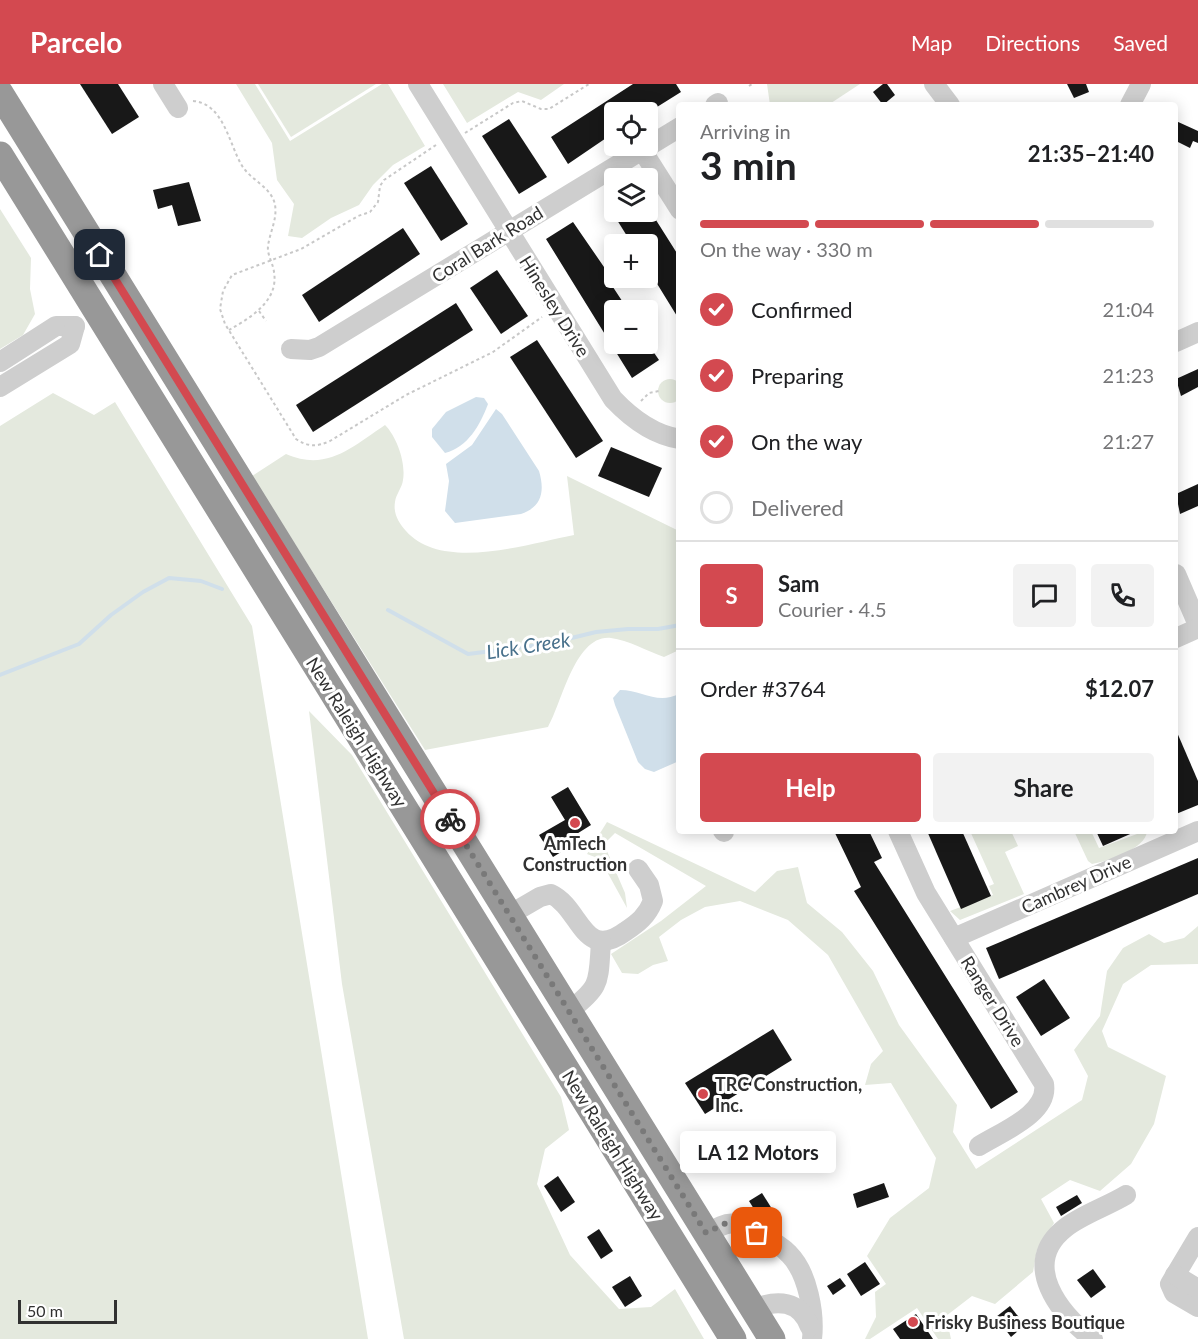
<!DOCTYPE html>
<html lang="en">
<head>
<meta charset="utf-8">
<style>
  body { margin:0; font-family:Lato,sans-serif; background:#f2f2f2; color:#202124; height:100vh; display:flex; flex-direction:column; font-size:22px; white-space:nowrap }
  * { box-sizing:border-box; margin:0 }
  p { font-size:20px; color:#757577 }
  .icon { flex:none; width:33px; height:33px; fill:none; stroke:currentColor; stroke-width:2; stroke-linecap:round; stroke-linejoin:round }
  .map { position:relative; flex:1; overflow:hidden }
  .side { position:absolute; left:676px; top:18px; width:502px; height:732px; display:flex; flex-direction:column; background:#fff; border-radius:6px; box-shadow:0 3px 15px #0003 }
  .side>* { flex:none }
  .buttons { position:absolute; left:604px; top:18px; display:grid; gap:12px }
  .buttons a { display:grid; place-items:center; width:54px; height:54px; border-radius:6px; background:#fff; box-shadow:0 3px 15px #0003; font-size:30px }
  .scale { position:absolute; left:18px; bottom:15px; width:99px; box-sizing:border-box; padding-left:6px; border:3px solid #313131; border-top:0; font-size:16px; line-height:21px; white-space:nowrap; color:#313131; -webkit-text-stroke:4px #fff; paint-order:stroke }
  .pin { position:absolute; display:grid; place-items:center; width:51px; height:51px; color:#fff; margin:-26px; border-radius:12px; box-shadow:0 3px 9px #0006 }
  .courier { position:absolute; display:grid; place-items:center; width:60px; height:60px; margin:-30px; border:4px solid #d34950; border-radius:50%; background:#fff; color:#222; box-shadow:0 2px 8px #0007 }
  .bubble { position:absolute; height:42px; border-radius:6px; background:#fff; box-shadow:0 3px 15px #0003; font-size:20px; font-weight:700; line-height:42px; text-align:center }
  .overview em { font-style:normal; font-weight:700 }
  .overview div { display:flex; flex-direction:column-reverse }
  .overview { display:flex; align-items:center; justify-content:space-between; height:102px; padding:0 24px }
  h1 { font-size:39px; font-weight:700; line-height:45px }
  .bar { display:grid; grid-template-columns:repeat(4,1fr); gap:9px 6px; align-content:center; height:72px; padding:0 24px }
  .bar i { height:8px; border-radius:4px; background:#e0e0e0 }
  .bar .current { background:#d34950 }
  .bar p { grid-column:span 4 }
  .line { display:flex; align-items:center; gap:15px; padding:0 24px; border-top:2px solid #e0e0e0 }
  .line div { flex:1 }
  .round { display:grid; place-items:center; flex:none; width:63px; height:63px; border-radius:6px; background:#f2f2f2 }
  ol { padding:0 24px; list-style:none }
  li { display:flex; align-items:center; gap:18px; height:66px }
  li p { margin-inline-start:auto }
  li .icon { padding:6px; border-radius:50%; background:#d34950; color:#fff; stroke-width:4 }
  li:last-child { color:#757577 }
  li i { width:33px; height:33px; border:3px solid #e0e0e0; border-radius:50% }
  .button { display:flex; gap:12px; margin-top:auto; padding:12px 24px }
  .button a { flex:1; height:69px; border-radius:6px; background:#d34950; color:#fff; font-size:24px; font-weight:700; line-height:69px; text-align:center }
  .button a+a { background:#f2f2f2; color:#202124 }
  header { display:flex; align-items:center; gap:36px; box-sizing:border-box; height:84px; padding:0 30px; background:#d34950; color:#fff }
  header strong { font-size:28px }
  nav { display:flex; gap:33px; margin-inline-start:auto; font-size:21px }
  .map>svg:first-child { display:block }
  .green { fill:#e4e9de }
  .water { fill:#d0dfea }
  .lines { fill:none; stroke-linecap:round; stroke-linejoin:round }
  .stream { stroke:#d0dfea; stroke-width:4 }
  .building { fill:#181818 }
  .path { stroke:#c8c8c8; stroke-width:2; stroke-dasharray:3 3; stroke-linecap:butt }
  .minor { stroke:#cecece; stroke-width:20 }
  .highway { stroke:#989898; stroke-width:27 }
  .done { stroke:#797979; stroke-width:6; stroke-dasharray:0 10.8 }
  .route { stroke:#d34950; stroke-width:8 }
  .poi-dot { fill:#d34950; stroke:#fff; stroke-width:2 }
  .labels { text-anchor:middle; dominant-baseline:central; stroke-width:6; stroke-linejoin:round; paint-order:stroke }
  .street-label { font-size:18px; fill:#313131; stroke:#fff }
  .poi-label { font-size:18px; font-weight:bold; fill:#313131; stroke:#fff; text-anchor:start }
  .water-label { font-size:20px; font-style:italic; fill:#47708b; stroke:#fff }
</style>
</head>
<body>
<header>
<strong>Parcelo</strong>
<nav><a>Map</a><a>Directions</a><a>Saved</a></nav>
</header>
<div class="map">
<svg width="1198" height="1255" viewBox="0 0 1198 1255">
  <rect width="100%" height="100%" fill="#fff"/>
  <g class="green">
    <path d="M236,0H255L290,57L382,0H388L425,62L393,81L373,101L359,121L331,134L302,154L288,152L294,120L277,96L272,59Z"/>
    <path d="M258,0H376L291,53Z"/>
    <path d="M443,0H564L541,16L518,8L467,39Z"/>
    <path d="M767,0H860L828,21H770Z"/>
    <path d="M0,125L31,174L30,205L35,230L23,251L0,265Z"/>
    <circle cx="670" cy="307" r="12"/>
    <path d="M53,309L94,331L115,318L252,542L368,1255H0V342Z"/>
    <path d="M385,341C397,353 406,379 403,396C402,404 396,410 395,418C393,430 399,439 406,447C442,488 527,460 574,451L567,392L679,447V566L664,573C647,567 628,556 611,554C575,550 562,619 548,643L425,666L252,392L286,370C327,388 352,363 385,341Z"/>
    <path d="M309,627L352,671L561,1013L569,1046L545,1065L537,1100L570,1171L619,1225L651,1223L675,1205L704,1255H404L342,900Z"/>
    <path d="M607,738L755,808L777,787L798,783L807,819L842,848L873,887L899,941L957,1021L953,1048L976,1085L1082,1016L1088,992L1074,966L1100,932L1107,887L1123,864L1149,850L1164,859L1184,854L1198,842V880L1151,881L1123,900L1102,947L1108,963L1166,992L1154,1040L1131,1080L1100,1107L1070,1096L1041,1115L1054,1139L1037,1166L1033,1188L995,1220L972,1212L946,1232L951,1255H938L917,1224L870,1255H865L876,1233L875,1208L886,1200L867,1172L890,1134L929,1104L936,1074L891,999L865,1001L871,980L883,967L828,871L788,836L740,817L705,823L681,836L659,853L668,877L653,881L638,890L622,889L611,870L661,837L706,802L615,749L604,760L625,809L627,824L600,775L587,770Z"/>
    <path d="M970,747H1011L1018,762L1005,768L1024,810L960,836L950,827L993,811L989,802L994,800Z"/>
    <path d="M1074,747H1091L1099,764L1137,750L1136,747H1147C1146,765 1108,777 1092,780L1088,777Z"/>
  </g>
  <g class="water">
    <path d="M476,313L484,314L488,320C480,341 468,363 445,369L432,353V345L446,328Z"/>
    <path d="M496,325L502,330L539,387C545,407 542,423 521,430L455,439L445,427L449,397L446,380L472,361Z"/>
    <path d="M620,606C642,606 657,621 679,610V677L654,688L645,685L638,678L615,621L613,614Z"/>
  </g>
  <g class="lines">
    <g class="stream">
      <path d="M388,526L468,570L547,560L596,548L628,545H658L680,541"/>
      <path d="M0,591L79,560L111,531L143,508L169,494L201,497L222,505"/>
    </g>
  </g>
  <g class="building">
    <path d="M80,0H118L139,33L112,50Z"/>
    <path d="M633,0H676L681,8L649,28H615V48L568,80L551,53Z"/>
    <path d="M883,0H887L895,11L883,21L873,8Z"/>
    <path d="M1067,0H1086L1089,8L1074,14Z"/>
    <path d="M509,35L547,93L519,110L482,52Z"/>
    <path d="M1176,37L1198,47V59L1193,57L1190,64L1176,57Z"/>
    <path d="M431,82L468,140L441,157L404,99Z"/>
    <path d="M189,98L201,137L178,142L172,121L158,125L153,106Z"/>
    <path d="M649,125L680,174V237L648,185V160H632L612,128H648Z"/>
    <path d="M573,138L604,183L610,196L609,197L628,226H615V260H648L659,276L632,294L546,155Z"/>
    <path d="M403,144L420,170L319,238L302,211Z"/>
    <path d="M497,186L528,232L501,250L470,204Z"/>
    <path d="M456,219L473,246L313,348L296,321Z"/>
    <path d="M537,256L603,357L576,374L510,273Z"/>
    <path d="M1198,285V303L1181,312L1176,295Z"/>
    <path d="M611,363L662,384L649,413L598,392Z"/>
    <path d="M1198,400V422L1180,430L1176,410Z"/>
    <path d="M1176,646L1198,697V721L1176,730Z"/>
    <path d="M568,703L591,741L575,751L579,757L553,773L539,751L565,736L551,713Z"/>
    <path d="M834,747H869L882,774L874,778L1018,1008L991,1025L854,807L861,803Z"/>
    <path d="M927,747H962L991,812L961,825Z"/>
    <path d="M1096,747H1137L1103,762Z"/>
    <path d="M1198,774V810L999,895L986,864Z"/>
    <path d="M1044,895L1070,934L1041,952L1016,913Z"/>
    <path d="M773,945L792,976L705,1030L685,999Z"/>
    <path d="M558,1092L575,1118L561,1128L544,1102Z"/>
    <path d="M884,1099L889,1113L857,1124L853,1110Z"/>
    <path d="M762,1109L779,1136L770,1142L762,1138L749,1117Z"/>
    <path d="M1077,1111L1082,1119L1061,1132L1056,1123Z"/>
    <path d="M599,1145L613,1167L601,1175L587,1153Z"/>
    <path d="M865,1178L880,1200L861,1212L847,1190Z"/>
    <path d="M1093,1185L1106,1203L1091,1214L1077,1196Z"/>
    <path d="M630,1192L642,1212L625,1223L612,1203Z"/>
    <path d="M840,1194L846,1202L833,1211L827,1202Z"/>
    <path d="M1010,1222L1025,1241L1011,1253L996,1233Z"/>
    <path d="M916,1230L933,1255H900L893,1245Z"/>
  </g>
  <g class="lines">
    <g class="path">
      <path d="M749,2L752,0"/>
      <path d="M193,17C223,19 229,59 241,80C249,95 268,101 274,117C279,132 270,147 268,162C267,171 273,179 274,188C279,217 250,234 229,246"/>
      <path d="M465,49L513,19L522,17L541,25H549L589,0"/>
      <path d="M436,61L384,96L380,102L378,118L370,128L358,132L301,165L232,191L223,207L220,225L225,240L296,355C308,363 317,363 330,357L406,311L493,268L542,233"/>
      <path d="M259,227L266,237"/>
      <path d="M641,317L649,309L659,307"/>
    </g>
    <g class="minor">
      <path d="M163,0L178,24"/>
      <path d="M418,0L613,315C631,334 653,351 680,355"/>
      <path d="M934,0L950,21"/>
      <path d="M715,21L718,19"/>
      <path d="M1130,21L1141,0"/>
      <path d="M642,66L680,126"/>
      <path d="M1176,258L1198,248"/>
      <path d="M291,265L310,266L319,263L680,43"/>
      <path d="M0,278L56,242H75"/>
      <path d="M0,303L70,260L75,242"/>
      <path d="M1176,490L1198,541"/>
      <path d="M1176,554L1198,544"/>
      <path d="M723,747L724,748"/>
      <path d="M898,747L926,809L1044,1000C1049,1030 1001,1048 979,1062"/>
      <path d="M509,831L540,813L551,810C581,824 583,879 626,847C638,839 647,832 653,817L649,801L638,785"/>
      <path d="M954,854L1198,747"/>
      <path d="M569,927C602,902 598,898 601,858"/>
      <path d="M707,1150C730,1135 734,1137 758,1150C769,1155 781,1161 789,1170C808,1189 815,1230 812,1255"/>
      <path d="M1198,1153L1170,1200L1174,1209L1198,1223"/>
      <path d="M1175,1191L1198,1205"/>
      <path d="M753,1225C777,1215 800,1216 810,1243"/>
      <path d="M1093,1255C1060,1230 1019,1180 1065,1144C1083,1130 1106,1123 1126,1111"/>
    </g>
    <g class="highway">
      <path d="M0,9L772,1255"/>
      <path d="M0,71L733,1255"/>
    </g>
  </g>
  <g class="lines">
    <path class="done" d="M450,735L706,1149L728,1138L757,1149"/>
    <path class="route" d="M100,171L450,735"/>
  </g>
  <g class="poi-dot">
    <circle cx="575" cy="739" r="6"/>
    <circle cx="703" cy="1010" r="6"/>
    <circle cx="913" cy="1238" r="6"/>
  </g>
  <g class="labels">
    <g class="street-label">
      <text transform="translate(487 160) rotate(-32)">Coral Bark Road</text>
      <text transform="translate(555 222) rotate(58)">Hinesley Drive</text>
      <text transform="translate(357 648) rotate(58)">New Raleigh Highway</text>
      <text transform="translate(1076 800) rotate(-24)">Cambrey Drive</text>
      <text transform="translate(993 917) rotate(58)">Ranger Drive</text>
      <text transform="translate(613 1061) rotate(58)">New Raleigh Highway</text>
    </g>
    <g class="poi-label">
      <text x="575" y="759" text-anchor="middle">AmTech<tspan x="575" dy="21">Construction</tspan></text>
      <text x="715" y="1000">TRC Construction,<tspan x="715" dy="21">Inc.</tspan></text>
      <text x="925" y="1238">Frisky Business Boutique</text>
    </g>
    <g class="water-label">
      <text transform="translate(528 561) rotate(-9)">Lick Creek</text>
    </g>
  </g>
</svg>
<div class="buttons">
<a><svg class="icon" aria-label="locate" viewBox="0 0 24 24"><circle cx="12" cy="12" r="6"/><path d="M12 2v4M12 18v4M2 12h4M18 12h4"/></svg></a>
<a><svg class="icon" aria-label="layers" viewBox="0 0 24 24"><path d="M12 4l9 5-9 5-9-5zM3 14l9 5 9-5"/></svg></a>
<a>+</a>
<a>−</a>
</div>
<div class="scale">50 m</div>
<div class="pin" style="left:757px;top:1149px;background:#ea580c"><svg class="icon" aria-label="bag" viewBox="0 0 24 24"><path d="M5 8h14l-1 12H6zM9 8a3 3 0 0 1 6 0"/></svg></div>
<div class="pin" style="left:100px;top:171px;background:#1f2937"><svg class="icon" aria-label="home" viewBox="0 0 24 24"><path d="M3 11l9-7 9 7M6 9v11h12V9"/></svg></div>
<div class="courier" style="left:450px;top:735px"><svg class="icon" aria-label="bike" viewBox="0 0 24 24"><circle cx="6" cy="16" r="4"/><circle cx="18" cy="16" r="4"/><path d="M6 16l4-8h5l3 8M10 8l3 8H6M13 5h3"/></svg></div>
<div class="bubble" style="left:680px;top:1047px;width:156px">LA 12 Motors</div>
<section class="side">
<div class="overview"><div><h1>3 min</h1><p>Arriving in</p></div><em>21:35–21:40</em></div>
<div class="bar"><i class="current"></i><i class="current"></i><i class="current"></i><i></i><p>On the way · 330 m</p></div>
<ol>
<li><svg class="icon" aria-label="check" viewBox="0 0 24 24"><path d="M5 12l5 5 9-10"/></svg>Confirmed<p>21:04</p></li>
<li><svg class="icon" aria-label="check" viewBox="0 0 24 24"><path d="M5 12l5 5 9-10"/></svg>Preparing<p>21:23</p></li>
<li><svg class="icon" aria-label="check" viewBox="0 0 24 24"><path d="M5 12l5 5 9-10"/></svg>On the way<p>21:27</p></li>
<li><i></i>Delivered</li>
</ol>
<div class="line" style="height:108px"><b class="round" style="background:#d34950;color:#fff">S</b><div><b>Sam</b><p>Courier · 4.5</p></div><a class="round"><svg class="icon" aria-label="chat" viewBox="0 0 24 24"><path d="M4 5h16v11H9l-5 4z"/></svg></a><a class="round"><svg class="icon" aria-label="phone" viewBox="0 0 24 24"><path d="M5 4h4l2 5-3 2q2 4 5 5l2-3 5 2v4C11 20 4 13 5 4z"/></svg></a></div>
<div class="line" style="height:78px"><div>Order #3764</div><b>$12.07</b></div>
<div class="button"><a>Help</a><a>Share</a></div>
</section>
</div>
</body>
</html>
